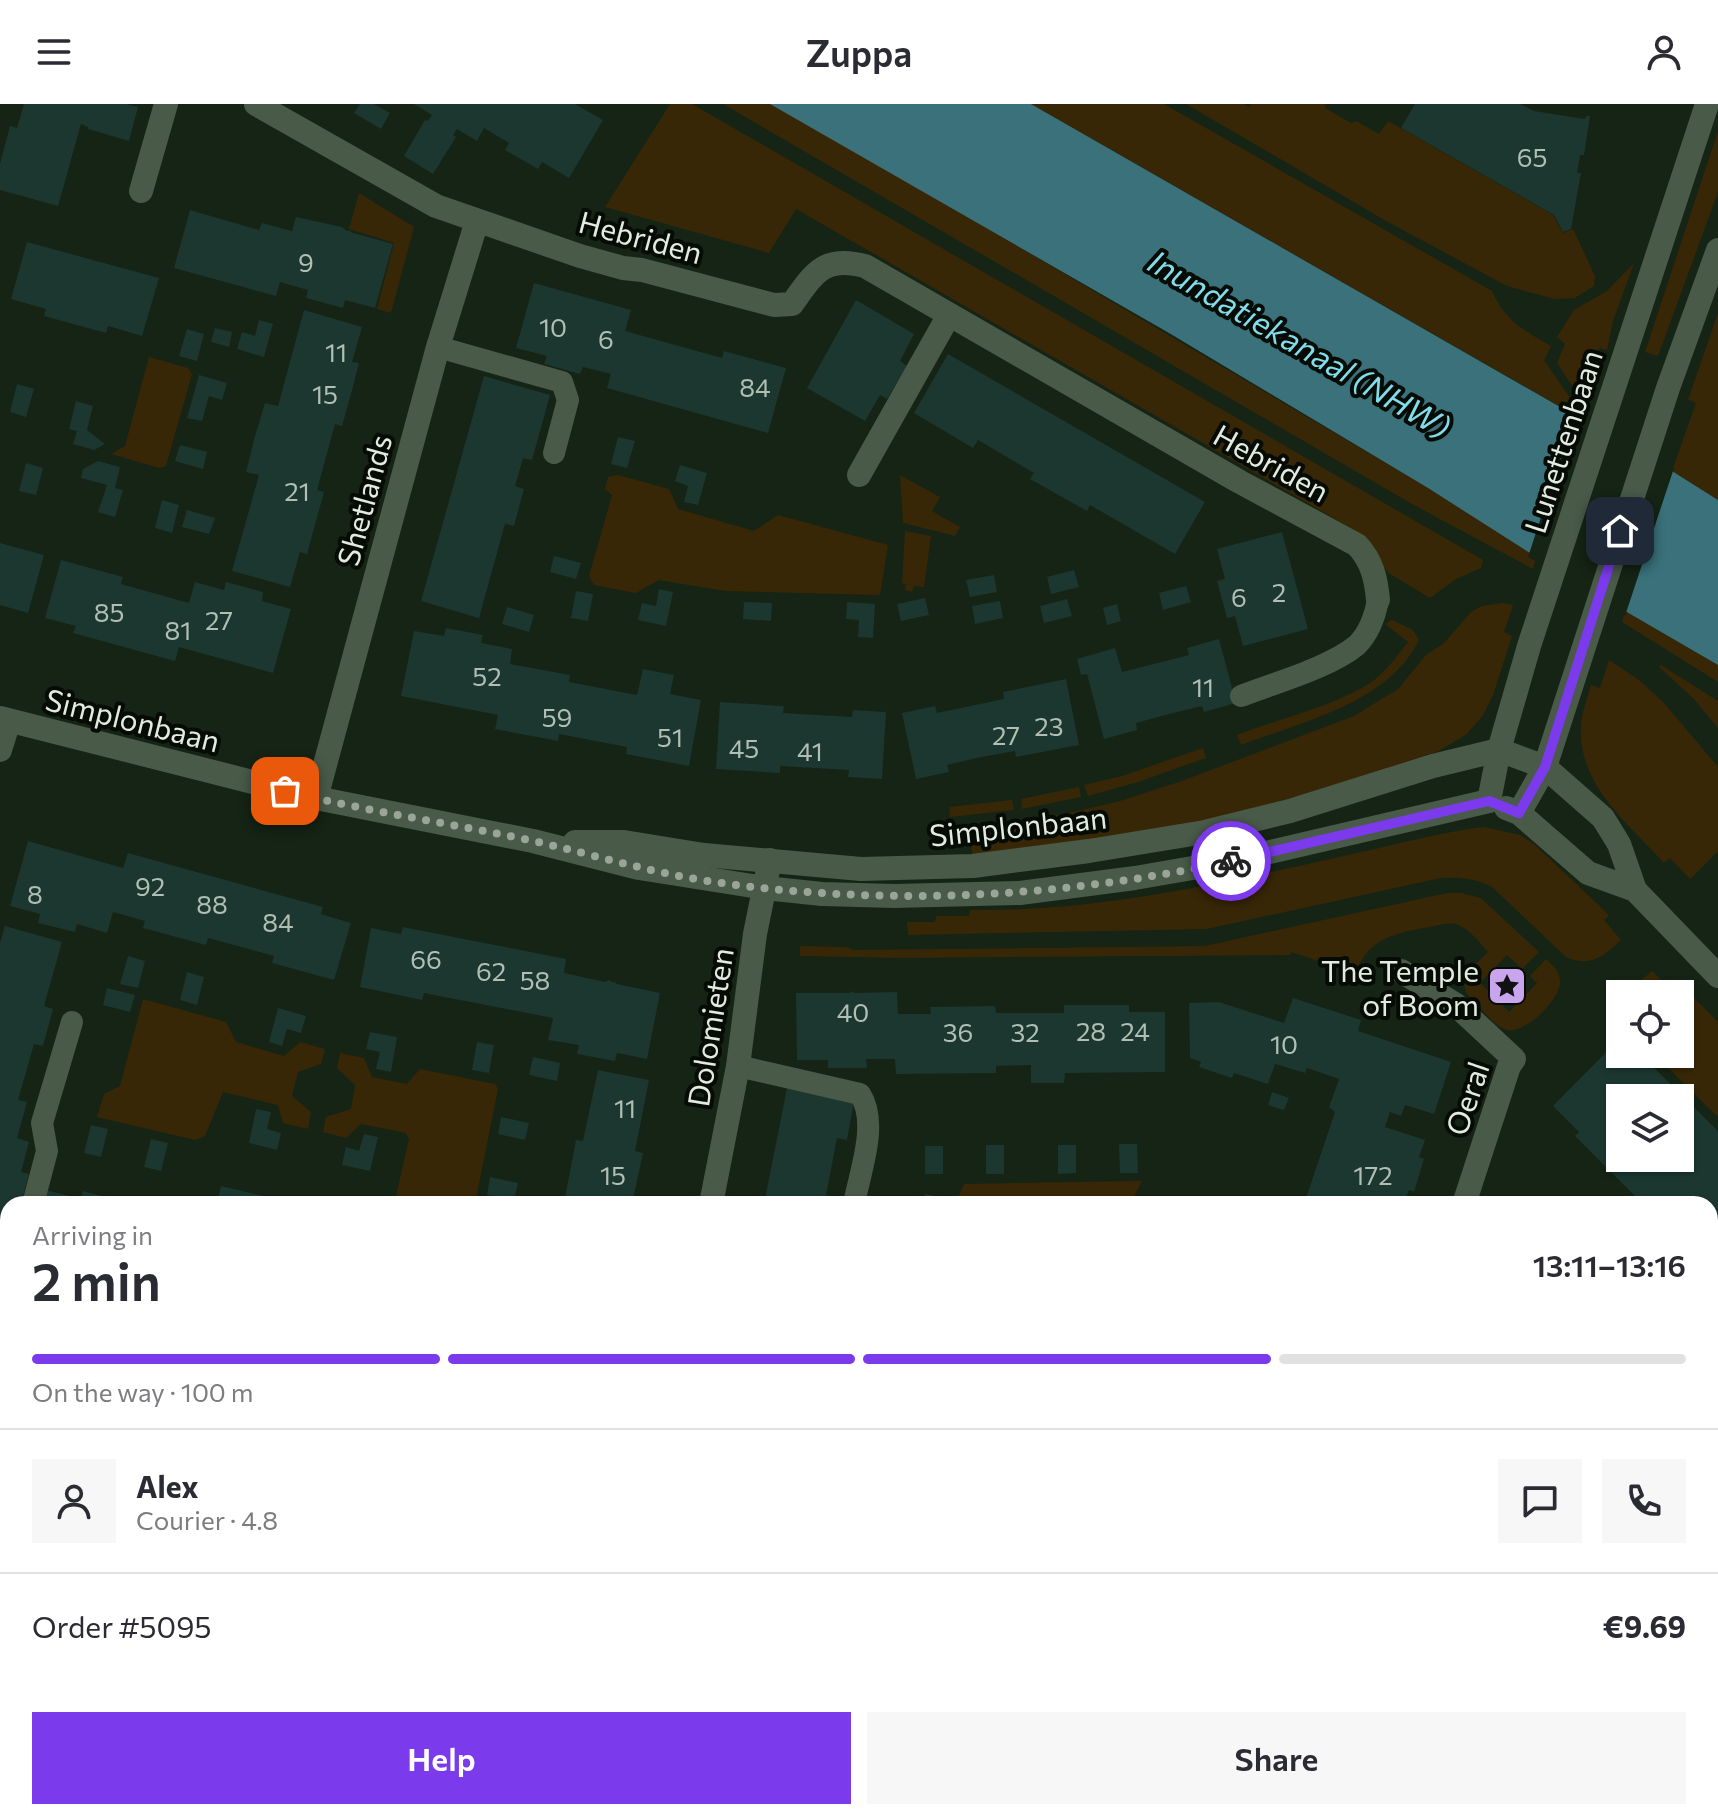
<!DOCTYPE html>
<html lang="en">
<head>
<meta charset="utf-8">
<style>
  body { margin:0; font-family:Commissioner,sans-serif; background:#f7f7f7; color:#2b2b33; height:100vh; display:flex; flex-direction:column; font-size:30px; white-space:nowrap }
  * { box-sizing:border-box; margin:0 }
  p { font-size:26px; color:#7c7c81 }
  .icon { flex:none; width:44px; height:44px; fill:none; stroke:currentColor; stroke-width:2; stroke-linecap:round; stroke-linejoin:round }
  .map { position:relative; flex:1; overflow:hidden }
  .drawer { position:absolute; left:0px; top:1092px; width:1718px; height:624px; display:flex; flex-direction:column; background:#fff; border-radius:24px 24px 0 0; box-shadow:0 2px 6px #0004 }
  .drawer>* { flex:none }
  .buttons { position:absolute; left:1606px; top:876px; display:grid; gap:16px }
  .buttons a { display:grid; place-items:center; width:88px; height:88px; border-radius:0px; background:#fff; box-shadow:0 2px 6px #0004; font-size:40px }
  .pin { position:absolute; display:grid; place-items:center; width:68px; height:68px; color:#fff; margin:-34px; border-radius:16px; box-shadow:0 4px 12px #0006 }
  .courier { position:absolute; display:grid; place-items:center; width:80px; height:80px; margin:-40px; border:6px solid #7c3aed; border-radius:50%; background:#fff; color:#222; box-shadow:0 2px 10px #0007 }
  .headline em { font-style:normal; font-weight:600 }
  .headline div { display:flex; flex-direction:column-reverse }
  .headline { display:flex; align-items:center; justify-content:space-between; height:136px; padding:0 32px }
  h1 { font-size:52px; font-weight:600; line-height:60px }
  .bar { display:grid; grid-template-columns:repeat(4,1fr); gap:12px 8px; align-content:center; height:96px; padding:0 32px }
  .bar i { height:10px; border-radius:6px; background:#e1e1e2 }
  .bar .current { background:#7c3aed }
  .bar p { grid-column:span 4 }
  .line { display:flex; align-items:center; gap:20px; padding:0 32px; border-top:2px solid #e1e1e2 }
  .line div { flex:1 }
  .round { display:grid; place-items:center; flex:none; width:84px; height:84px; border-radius:0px; background:#f7f7f7 }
  .cta { display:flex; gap:16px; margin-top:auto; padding:16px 32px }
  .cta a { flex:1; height:92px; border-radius:0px; background:#7c3aed; color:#fff; font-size:32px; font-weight:600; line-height:92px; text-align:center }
  .cta a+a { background:#f7f7f7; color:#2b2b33 }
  header { display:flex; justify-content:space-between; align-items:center; height:104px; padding:0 32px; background:#fff; font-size:36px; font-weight:600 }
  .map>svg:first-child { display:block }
  .green { fill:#382706 }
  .water { fill:#3a717a }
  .pier { fill:#152415 }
  .building { fill:#1c3730; fill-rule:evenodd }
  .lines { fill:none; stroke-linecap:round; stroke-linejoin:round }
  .lane { stroke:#495a49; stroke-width:22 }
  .street { stroke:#495a49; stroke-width:24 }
  .secondary { stroke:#495a49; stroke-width:24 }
  .done { stroke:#9aa599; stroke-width:8; stroke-dasharray:0 14.4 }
  .route { stroke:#7c3aed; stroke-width:10 }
  .labels { text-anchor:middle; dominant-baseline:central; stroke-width:8; stroke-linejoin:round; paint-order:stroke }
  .number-label { font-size:26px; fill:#b0beb4 }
  .street-label { font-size:30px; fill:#e1ebe0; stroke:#060b05 }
  .poi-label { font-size:30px; fill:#e1ebe0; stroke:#060b05; text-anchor:end }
  .water-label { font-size:32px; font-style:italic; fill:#81dceb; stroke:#060b05 }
</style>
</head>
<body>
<header><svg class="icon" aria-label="menu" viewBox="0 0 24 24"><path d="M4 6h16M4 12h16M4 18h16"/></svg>Zuppa<svg class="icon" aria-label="person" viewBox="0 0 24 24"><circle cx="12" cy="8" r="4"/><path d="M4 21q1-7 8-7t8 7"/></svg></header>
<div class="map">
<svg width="1718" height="1716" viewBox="0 0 1718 1716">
  <rect width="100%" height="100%" fill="#152415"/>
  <g class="green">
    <path d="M670,0H692L1483,456L1481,464L1456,475L1430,494L1387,468L1374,444L1356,427L796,105L769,149L605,103Z"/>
    <path d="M723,0H770L878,60L1428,384L1536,453L1533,465L1412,400Z"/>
    <path d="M1031,0H1164L1492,187C1506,218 1522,225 1551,242L1544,256L1577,304L1575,311Z"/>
    <path d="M1186,0H1244L1249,3L1251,0H1325V4L1351,19L1356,17L1379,30L1388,17L1553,111L1563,129L1573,125L1595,172L1594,182L1575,194L1554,195L1507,182L1388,118Z"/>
    <path d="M1718,27V88L1658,252L1645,248Z"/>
    <path d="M359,89L414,123L391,209L377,205L394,139L349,125Z"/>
    <path d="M1634,159L1613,217L1607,246L1599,244L1580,294L1557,259L1565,240L1557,233L1574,206L1607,187Z"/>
    <path d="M1718,209V396L1672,367L1696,299L1688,296Z"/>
    <path d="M149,253L188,264L192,270L166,362L159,364L111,350L125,342Z"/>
    <path d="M618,371L669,385L678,405L754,427L778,411L888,441L880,491L725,487L659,476L636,489L594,481L589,472L612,391L605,385L608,373Z"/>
    <path d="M900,371L940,393L932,407L960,423L955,432L903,419Z"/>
    <path d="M905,427L931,432L924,483L914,482L912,488L905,486L906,480L902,479Z"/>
    <path d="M1502,499L1513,501L1504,528L1512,532L1493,591L1483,611L1467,630L1439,647L1314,688L1210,716L1143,730L972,751L970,725L1065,710L1120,697L1179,678L1354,612L1398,585L1426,551L1443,540L1471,508L1482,502Z"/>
    <path d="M1625,507L1718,561V578L1622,518Z"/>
    <path d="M1392,516L1413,526L1419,536C1390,598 1300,619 1241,641L1237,631C1278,615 1332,603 1370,579C1385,569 1396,553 1408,538L1385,520Z"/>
    <path d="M1609,556L1639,576L1665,600L1718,663V747L1690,775L1670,754L1664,759C1629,720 1578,681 1581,624C1581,610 1587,595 1591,581L1600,584Z"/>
    <path d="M1661,561L1718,597V624L1693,594L1659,563Z"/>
    <path d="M1203,644L1206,654L1138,678L1088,692L1084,681L1122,672Z"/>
    <path d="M1079,683L1081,693L1022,705L1021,695Z"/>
    <path d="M1012,696L1014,706L950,713L949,703Z"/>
    <path d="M1484,723L1520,731L1534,740L1609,811L1604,816L1621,836C1604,852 1591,864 1566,853L1492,783C1475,774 1460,773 1441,774L1207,825L908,831L907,818H935L936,812H969L970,806C1096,808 1218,780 1339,753C1387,743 1435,729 1484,723Z"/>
    <path d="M1447,789H1462L1481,794L1539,848L1522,865L1507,851L1480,879L1509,908L1537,879L1530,872L1546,855C1553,862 1559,866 1560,876C1562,895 1522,934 1504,925C1490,919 1478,900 1467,890C1458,871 1476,861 1488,848C1479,838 1468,823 1455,820C1445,818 1433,823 1424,824C1389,831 1370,835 1355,869L1291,848L1290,851L902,854L800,852V842L846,843L853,846L1205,842Z"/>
    <path d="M1652,867L1671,886L1679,879L1718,918V1013L1654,950H1680V890H1625Z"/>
    <path d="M143,895L226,918L236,938L284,952L300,938L325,945L321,960L298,968L292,992L311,1008L308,1025L283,1019L278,1001L223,988L205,1032L195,1036L97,1013L104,990L120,982Z"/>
    <path d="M340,949L364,954L372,973L407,980L420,965L495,980L498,985L475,1100H414L399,1097L396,1092L409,1035L406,1029L361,1020L346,1034L323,1028L326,1013L351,1005L355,981L337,964Z"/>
    <path d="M1142,1077L1130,1100H955L964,1080Z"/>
    <path d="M1710,1649L1718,1654V1716H1665L1654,1708H1710Z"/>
    <path d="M0,1688L8,1690V1708H124L131,1716H0Z"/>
  </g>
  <path class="water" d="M770,0H1031L1672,367L1718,396V561L1625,507L1626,503L1536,453L1428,384L1169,229Z"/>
  <path class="pier" d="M1576,307L1674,364L1625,512L1621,509L1622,504L1528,453Z"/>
  <g class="building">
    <path d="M24,0H126L138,3L129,37L88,25V23L81,20L58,102L0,86V60L10,22L17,24Z"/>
    <path d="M360,0H374L390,9L381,25L354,9Z"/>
    <path d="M414,0H575L603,16L569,74L542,58L538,65L505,46L509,39L484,24L477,37L457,25L453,31L456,33L433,70L404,52L425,16L428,17L432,11Z"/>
    <path d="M1415,0H1520L1534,7L1585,15L1586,12H1590L1584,51H1580L1577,69H1581L1571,125L1563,128L1554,111L1401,24Z"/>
    <path d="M190,106L259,126L262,119L292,127L296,113L342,123L347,127L351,126L350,128L393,140L375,204L345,196L343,204L306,194L308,186L280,178L276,192L174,164Z"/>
    <path d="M27,138L159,174L142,232L108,222L106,229L44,212L46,205L11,195Z"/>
    <path d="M534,179L631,206L625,227L722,254L724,247L786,264L768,329L607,284L611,270L583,263L580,270L544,260L547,252L516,244Z"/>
    <path d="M856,196L914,230L900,257L907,262L887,295L880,291L865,317L807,284Z"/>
    <path d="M304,206L362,223L352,258L359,259L351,290L342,322L335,320L317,386L324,388L307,450L300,448L290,483L232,467L259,371L246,368L255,332L265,299L278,302Z"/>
    <path d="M259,216L273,220L264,253L237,245L242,228L255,232Z"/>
    <path d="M215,224L232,228L229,243L211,238Z"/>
    <path d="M187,225L204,230L197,257L179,252Z"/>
    <path d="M948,250L1205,398L1175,450L1090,401L1087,407L1030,375L1034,369L978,336L973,344L914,309Z"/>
    <path d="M199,271L227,279L222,296L209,292L202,317L187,314Z"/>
    <path d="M484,272L550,291L532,356L523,354L515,382L524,385L514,422L505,420L479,514L421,497Z"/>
    <path d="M17,280L34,285L26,313L10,308Z"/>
    <path d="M76,297L93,302L87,326L105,340L94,346L73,340L77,327L69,325Z"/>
    <path d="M618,333L635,337L627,364L611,360Z"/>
    <path d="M180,341L207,348L203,365L175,357Z"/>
    <path d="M98,357L120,363L115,384L123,386L115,413L98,408L107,381L81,374L83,365Z"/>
    <path d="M26,359L43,364L36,391L19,387Z"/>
    <path d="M680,361L707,369L698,401L684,398L688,382L675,377Z"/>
    <path d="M162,396L179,401L172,429L155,424Z"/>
    <path d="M187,406L215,414L209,430L182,423Z"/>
    <path d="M1282,428L1308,525L1243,542L1235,512L1227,514L1217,477L1225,475L1217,445Z"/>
    <path d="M0,439L44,451L28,509L0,501Z"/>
    <path d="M554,452L581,459L576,475L550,468Z"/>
    <path d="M61,456L123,473L121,480L189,499L195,478L224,486L226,478L263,488L262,497L291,505L273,569L179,543L175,557L73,529L76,522L45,514Z"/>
    <path d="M1074,466L1079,483L1051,490L1047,473Z"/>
    <path d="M994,471L997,488L970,493L966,476Z"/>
    <path d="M1186,482L1191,498L1163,506L1159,489Z"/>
    <path d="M659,485L673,488L666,522L638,516L642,499L656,502Z"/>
    <path d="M576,487L593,490L588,517L571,514Z"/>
    <path d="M925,494L929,511L901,517L897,500Z"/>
    <path d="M1067,495L1072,512L1044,519L1040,502Z"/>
    <path d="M1000,497L1003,514L975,520L972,502Z"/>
    <path d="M744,498L772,499L771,517L743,515Z"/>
    <path d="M847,498L875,500L873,534L858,533L859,516L846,515Z"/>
    <path d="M1117,500L1121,517L1107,521L1103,504Z"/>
    <path d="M507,503L534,511L529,528L502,520Z"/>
    <path d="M446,524L483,531L481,539L512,545L510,560L570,571L569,578L637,591L643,565L674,571L670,590L701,596L689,662L626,650L627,643L559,630L558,637L495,625L498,611L401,592L414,527L444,532Z"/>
    <path d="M1219,535L1236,599L1204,608L1202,602L1169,610L1136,619L1137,626L1104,635L1087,570L1081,571L1077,555L1115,544L1122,568L1189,551L1187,544Z"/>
    <path d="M1066,575L1079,641L1016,653L1015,647L981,653L947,661L949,668L916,675L902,609L935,602L937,609L1004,595L1003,588Z"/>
    <path d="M720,598L784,602L783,609L852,613L853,606L886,608L882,675L848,673L849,666L780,662V669L716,665Z"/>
    <path d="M28,737L123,764L128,749L323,803L321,810L351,819L334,876L272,859L274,852L208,834L206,841L143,824L145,817L113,808L107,829L77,820L75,828L38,819L40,810L10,802Z"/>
    <path d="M5,822L62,838L44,902L53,905L43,942L34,940L18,996L27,998L17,1034L29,1038L21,1068L29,1070L21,1100H8V1115L3,1135L0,1134V839Z"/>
    <path d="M403,823L566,855L564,869L605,878L609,876L614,879V877L617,880L660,889L647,955L617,949L615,957L577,950L579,941L548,936L553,914L424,889L422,896L360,883L371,824L401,830Z"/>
    <path d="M128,852L145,857L138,884L120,880Z"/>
    <circle cx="1506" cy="880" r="15"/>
    <path d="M187,868L204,873L197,901L180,896Z"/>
    <path d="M107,884L135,891L130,908L103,901Z"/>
    <path d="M850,887L854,889L897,888L898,910H931L930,903L995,902L996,909H1064V901H1129V908H1165V968L1065,969L1064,979H1031V961L996,962V969L896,970L895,955H866L867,964H828V956H797L796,889H850Z"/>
    <path d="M1293,894L1361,916L1358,927L1451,958L1434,1010L1405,1001L1401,1012L1390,1008L1385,1023L1425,1036L1419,1053L1424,1055L1414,1088L1409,1086L1404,1100H1304L1335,1008L1329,1003L1339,975L1307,964L1305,969L1275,960L1268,980L1234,969L1232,974L1199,963L1201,958L1190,954L1189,899L1219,898L1284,919Z"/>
    <path d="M278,904L306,912L301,929L287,925L282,942L269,938Z"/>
    <path d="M370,928L397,933L391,968L376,965L380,948L366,945Z"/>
    <path d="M1620,934V950H1640L1718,1027V1172L1710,1165V1100H1643L1575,1032L1579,1028L1553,1002ZM1620,994H1680V1054H1620Z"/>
    <path d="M477,938L494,941L489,969L472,966Z"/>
    <path d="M533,953L560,959L557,977L529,971Z"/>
    <path d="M598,966L649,976L635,1047L643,1049L632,1100L564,1099L576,1036L583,1037Z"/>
    <path d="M787,984L854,997L847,1036L837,1034L826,1091L835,1093L834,1100H764Z"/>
    <path d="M1272,988L1289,994L1284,1006L1268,1001Z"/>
    <path d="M256,1005L271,1008L267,1025L281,1029L277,1046L249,1039Z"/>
    <path d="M501,1013L529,1019L525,1036L498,1030Z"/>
    <path d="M91,1021L108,1025L101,1053L84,1049Z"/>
    <path d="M364,1030L378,1033L370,1067L342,1061L346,1043L359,1047Z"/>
    <path d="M151,1035L168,1039L161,1067L144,1063Z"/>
    <path d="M1119,1040H1137L1138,1069H1120Z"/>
    <rect x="986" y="1041" width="18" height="29"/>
    <path d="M1058,1041H1076V1069L1058,1070Z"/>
    <rect x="925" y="1042" width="18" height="28"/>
    <path d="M490,1073L518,1079L514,1096L487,1091Z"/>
    <path d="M221,1082L284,1097L283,1100H217Z"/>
    <path d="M46,1086L81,1095L83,1087L131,1100H43Z"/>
    <path d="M925,1090L949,1095L948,1100H923Z"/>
    <path d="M7,1234H8V1274L0,1272Z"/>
    <path d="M1710,1383L1718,1389V1546L1710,1558Z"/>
    <path d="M0,1560L8,1561V1622L0,1620Z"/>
    <path d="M593,1708H628L625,1716H614Z"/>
    <path d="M688,1708L700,1712L701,1708H720L717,1716H685Z"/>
    <path d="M970,1708H1134L1131,1716H994Z"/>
    <path d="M1315,1708H1527L1534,1710L1532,1716H1331L1315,1710Z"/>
  </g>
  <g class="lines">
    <g class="lane">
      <path d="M438,243L562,278L568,296L554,349"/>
      <path d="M1241,592C1274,579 1331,563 1357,541C1369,529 1375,512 1378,496"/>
      <path d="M738,962L860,990C879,1019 860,1067 854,1100"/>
      <path d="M33,1100L47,1047L42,1019L72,918"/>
      <path d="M0,1212L8,1191"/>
    </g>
    <g class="street">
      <path d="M256,0L436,102L580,152L623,164L642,166L774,201L792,200C814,169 824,151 865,162L1240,378L1357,441C1372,457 1376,474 1378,496"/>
      <path d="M141,87L166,0"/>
      <path d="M859,371L949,211"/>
      <path d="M0,646L9,617"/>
      <path d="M316,694L438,243L477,117"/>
      <path d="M1401,867L1456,901L1514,955L1509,962L1464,1100"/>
      <path d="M711,1100L738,962L755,830L770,756"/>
      <path d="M0,1173L8,1175"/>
      <path d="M1710,1315L1718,1321"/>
      <path d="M0,1665L8,1666"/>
      <path d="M220,1708L248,1716"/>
      <path d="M508,1716L511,1708"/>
      <path d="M1182,1716L1185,1708"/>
    </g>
    <g class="secondary">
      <path d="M0,614L316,694L533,737L639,764L765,784L822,790L894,792L1020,789L1135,774L1227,758L1489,697"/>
      <path d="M1489,697L1499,646L1529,542L1707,0"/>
      <path d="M1506,704L1519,709L1588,769L1635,786L1718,872"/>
      <path d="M1519,709L1545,663L1668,284L1718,146"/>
      <path d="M575,738H624L704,751L861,765L973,762L1089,747L1205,728L1290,707L1433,662L1499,646L1545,663L1603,714L1619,740L1635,786"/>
    </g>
  </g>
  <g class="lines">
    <path class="done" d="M285,687C366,707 448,719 529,736C587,749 642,766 701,776C877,803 1057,795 1231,757"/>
    <path class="route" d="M1231,757L1489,697L1519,709L1545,663L1620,427"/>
  </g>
  <defs>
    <g id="sight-square" transform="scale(2)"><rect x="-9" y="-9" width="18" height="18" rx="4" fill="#c9a5ee" stroke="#060b05"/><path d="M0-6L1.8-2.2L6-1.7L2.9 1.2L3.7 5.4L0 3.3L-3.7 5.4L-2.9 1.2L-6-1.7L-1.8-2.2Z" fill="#111"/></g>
  </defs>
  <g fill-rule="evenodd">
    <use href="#sight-square" x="1507" y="882"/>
  </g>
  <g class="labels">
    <g class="number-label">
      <text x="1532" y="52">65</text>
      <text x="306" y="157">9</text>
      <text x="553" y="222">10</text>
      <text x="606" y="234">6</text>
      <text x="336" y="247">11</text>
      <text x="755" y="282">84</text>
      <text x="325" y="289">15</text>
      <text x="297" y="386">21</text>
      <text x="1279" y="487">2</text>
      <text x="1239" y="492">6</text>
      <text x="109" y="507">85</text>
      <text x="219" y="515">27</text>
      <text x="178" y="525">81</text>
      <text x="487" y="571">52</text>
      <text x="1203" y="582">11</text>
      <text x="557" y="612">59</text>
      <text x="1049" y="621">23</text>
      <text x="1006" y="630">27</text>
      <text x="670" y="632">51</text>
      <text x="744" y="643">45</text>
      <text x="810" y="646">41</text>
      <text x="150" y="781">92</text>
      <text x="35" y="789">8</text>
      <text x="212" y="799">88</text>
      <text x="278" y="817">84</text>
      <text x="426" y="854">66</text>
      <text x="491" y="866">62</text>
      <text x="535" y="875">58</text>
      <text x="853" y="907">40</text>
      <text x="1091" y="926">28</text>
      <text x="1135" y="926">24</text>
      <text x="958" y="927">36</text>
      <text x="1025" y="927">32</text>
      <text x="1284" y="939">10</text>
      <text x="625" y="1003">11</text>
      <text x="613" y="1070">15</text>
      <text x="1373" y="1070">172</text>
    </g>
    <g class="street-label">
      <text transform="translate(641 132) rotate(15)">Hebriden</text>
      <text transform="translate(1562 337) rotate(-72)">Lunettenbaan</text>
      <text transform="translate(1272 358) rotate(29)">Hebriden</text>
      <text transform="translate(363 396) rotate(-75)">Shetlands</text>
      <text transform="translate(133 615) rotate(14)">Simplonbaan</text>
      <text transform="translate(1018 721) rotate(-6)">Simplonbaan</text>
      <text transform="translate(709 923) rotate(-81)">Dolomieten</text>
      <text transform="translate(1466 994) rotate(-71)">Oeral</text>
    </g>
    <g class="poi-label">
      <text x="1479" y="865">The Temple<tspan x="1479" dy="34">of Boom</tspan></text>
    </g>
    <g class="water-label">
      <text transform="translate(1300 239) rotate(30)">Inundatiekanaal (NHW)</text>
    </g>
  </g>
</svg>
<div class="buttons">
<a><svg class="icon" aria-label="locate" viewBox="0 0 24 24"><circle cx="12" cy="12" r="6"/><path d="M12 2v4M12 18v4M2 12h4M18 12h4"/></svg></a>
<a><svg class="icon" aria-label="layers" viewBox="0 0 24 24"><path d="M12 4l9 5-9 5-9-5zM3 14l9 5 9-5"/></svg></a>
</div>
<div class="pin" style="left:285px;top:687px;background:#ea580c"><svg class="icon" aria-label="bag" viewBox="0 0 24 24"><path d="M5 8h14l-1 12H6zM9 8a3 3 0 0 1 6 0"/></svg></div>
<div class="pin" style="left:1620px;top:427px;background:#1f2937"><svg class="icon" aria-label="home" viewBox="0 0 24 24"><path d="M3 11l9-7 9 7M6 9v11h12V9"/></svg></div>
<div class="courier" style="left:1231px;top:757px"><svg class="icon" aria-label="bike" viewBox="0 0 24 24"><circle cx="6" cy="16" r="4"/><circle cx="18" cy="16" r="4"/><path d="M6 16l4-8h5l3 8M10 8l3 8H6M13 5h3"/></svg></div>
<section class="drawer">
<div class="headline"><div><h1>2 min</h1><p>Arriving in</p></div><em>13:11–13:16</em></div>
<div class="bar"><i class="current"></i><i class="current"></i><i class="current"></i><i></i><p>On the way · 100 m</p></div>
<div class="line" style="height:144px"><a class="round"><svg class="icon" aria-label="person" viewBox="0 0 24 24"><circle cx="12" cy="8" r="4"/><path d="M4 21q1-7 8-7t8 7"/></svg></a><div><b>Alex</b><p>Courier · 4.8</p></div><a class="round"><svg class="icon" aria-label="chat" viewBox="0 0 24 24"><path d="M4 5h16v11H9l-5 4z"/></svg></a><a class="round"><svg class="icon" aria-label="phone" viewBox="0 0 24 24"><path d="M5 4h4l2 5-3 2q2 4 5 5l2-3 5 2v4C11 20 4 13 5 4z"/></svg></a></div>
<div class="line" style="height:104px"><div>Order #5095</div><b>€9.69</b></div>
<div class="cta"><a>Help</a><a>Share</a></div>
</section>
</div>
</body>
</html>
